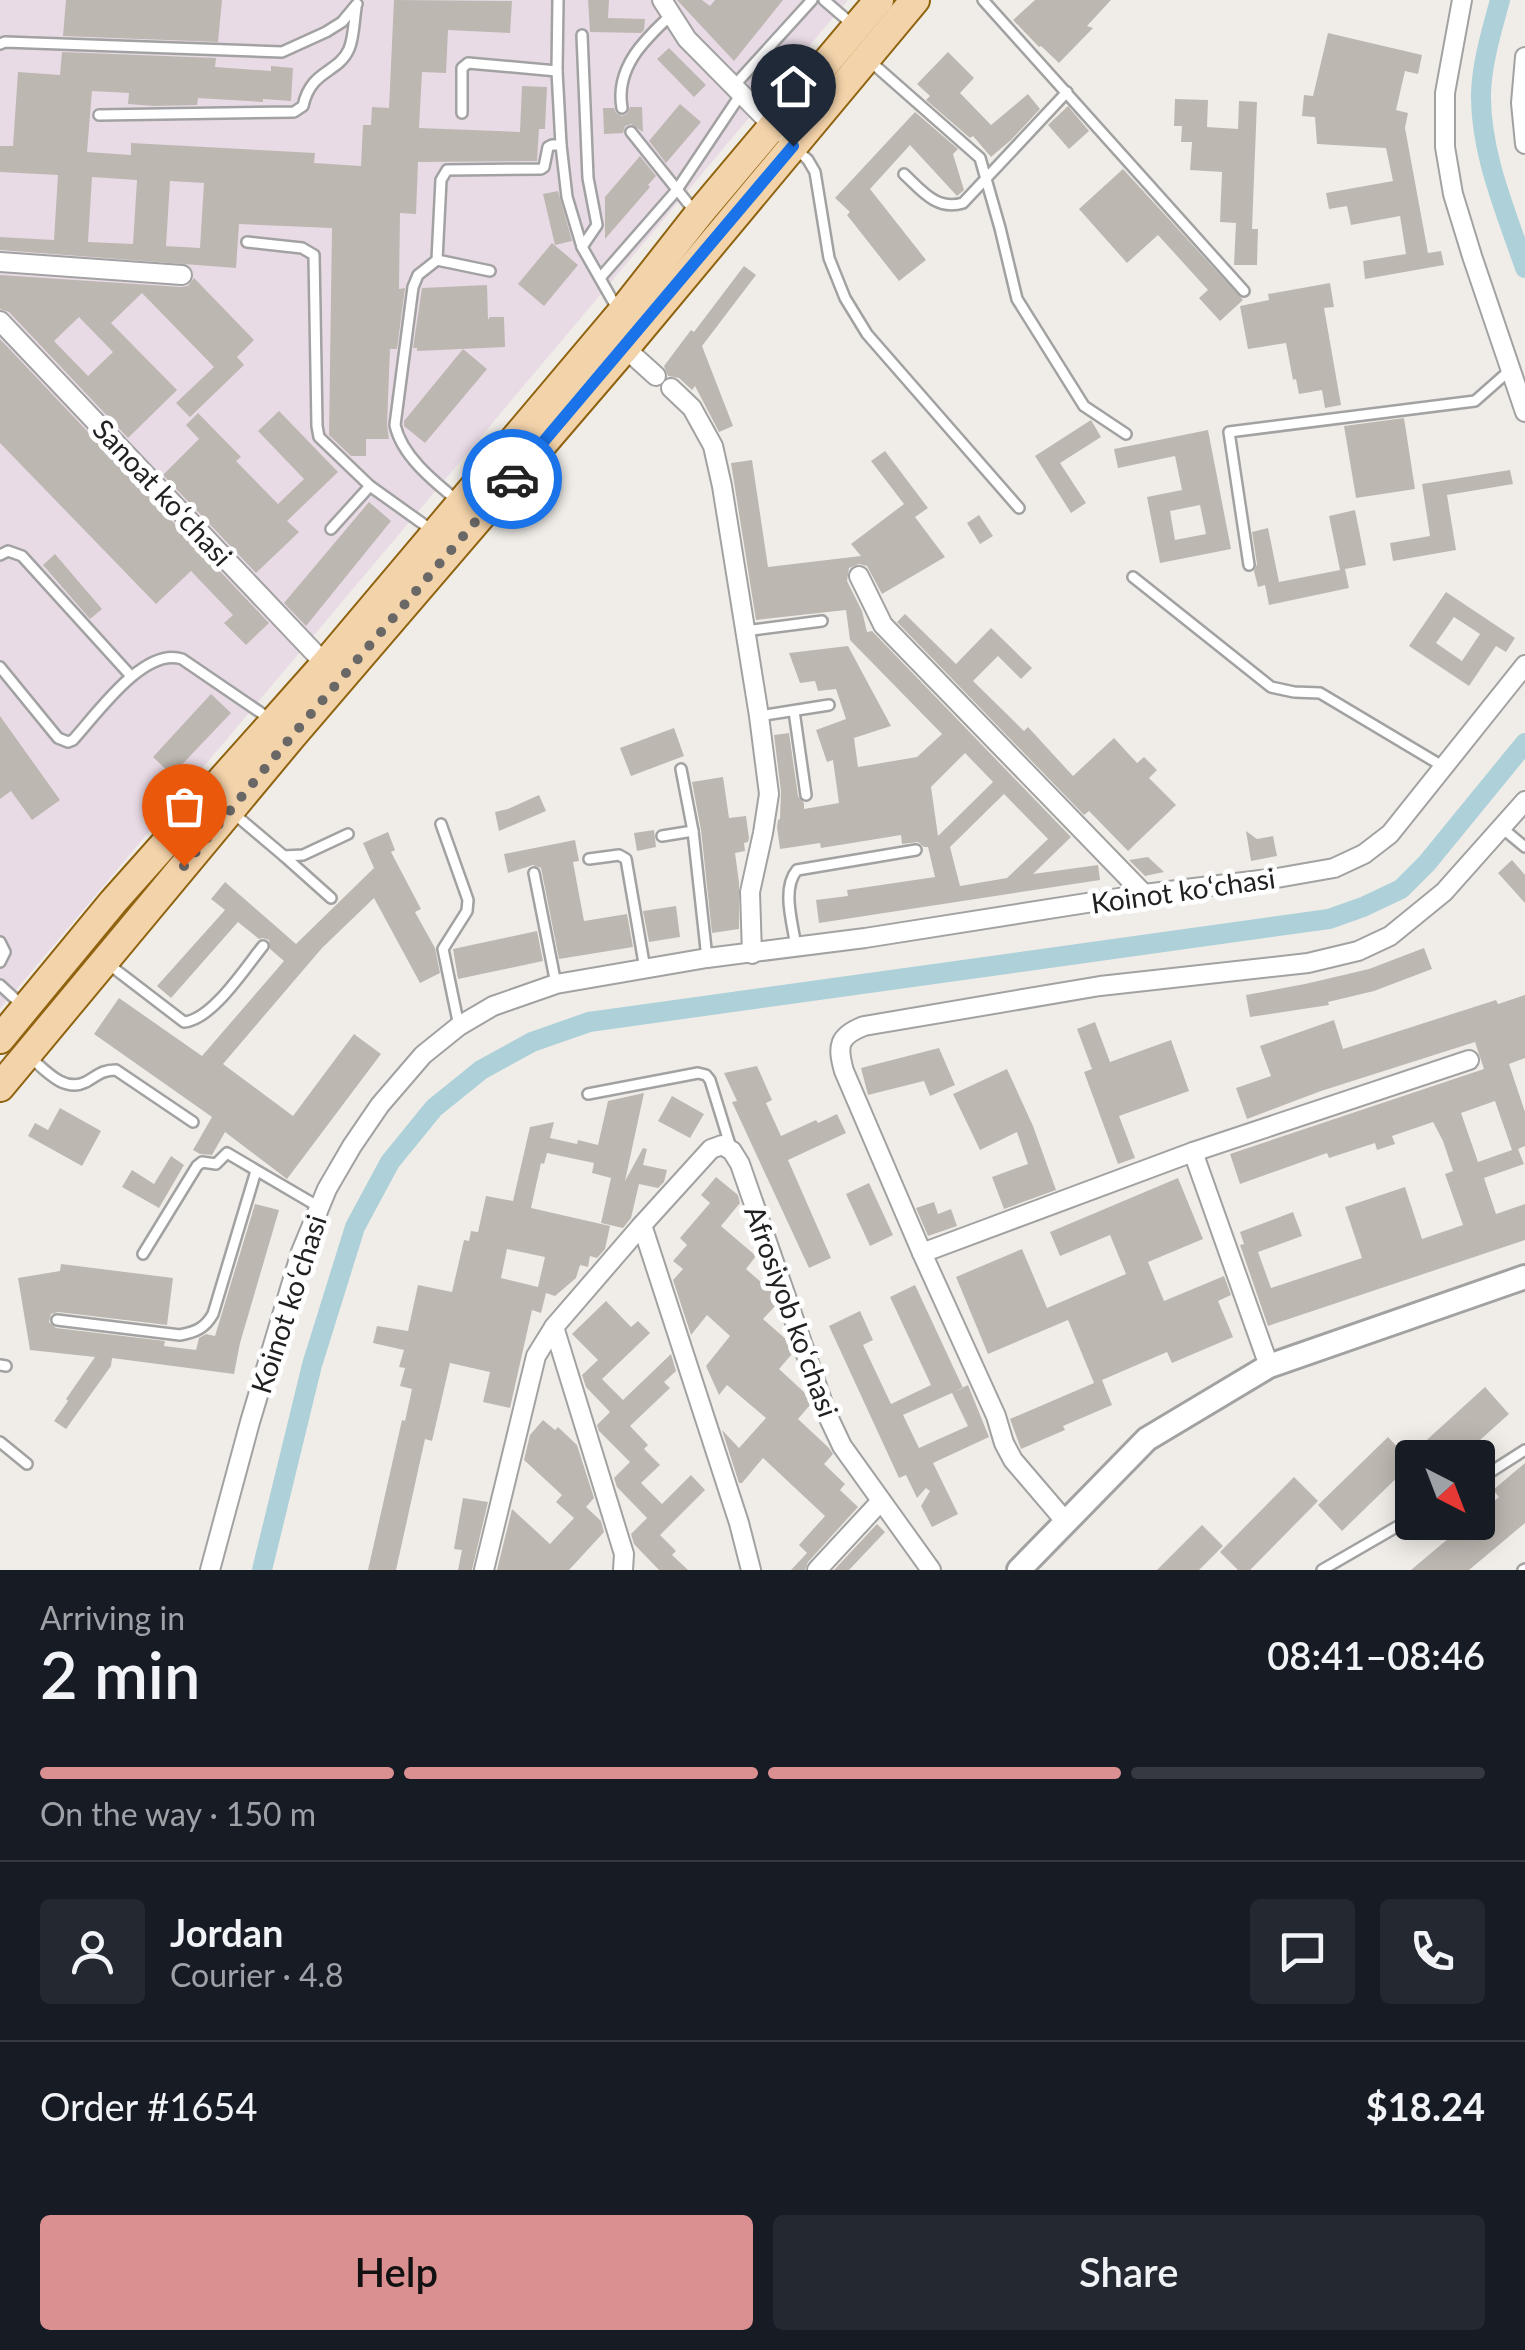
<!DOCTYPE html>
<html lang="en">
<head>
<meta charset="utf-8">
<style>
  body { margin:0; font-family:Lato,sans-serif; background:#242831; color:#f1f3f6; height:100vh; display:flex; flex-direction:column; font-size:38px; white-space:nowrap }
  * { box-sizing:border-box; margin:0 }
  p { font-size:32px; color:#9ea1a6 }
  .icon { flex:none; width:55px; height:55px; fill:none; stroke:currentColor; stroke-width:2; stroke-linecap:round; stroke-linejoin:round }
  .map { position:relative; height:1570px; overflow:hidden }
  .side { display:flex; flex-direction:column; background:#171b24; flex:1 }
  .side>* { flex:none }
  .needle { width:65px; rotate:138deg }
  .buttons { position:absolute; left:1395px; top:1440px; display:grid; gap:20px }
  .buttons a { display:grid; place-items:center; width:100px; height:100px; border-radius:10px; background:#171b24; box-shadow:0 5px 25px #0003; font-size:50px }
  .pin { position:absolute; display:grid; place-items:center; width:85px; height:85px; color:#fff; margin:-102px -42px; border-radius:50% 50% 50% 0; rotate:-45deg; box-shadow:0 0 10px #0007 }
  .pin .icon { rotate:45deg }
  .courier { position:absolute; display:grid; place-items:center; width:100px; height:100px; margin:-50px; border:8px solid #1a73e8; border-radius:50%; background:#fff; color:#222; box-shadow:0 2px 12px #0007 }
  .head em { font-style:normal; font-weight:600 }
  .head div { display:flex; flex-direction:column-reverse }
  .head { display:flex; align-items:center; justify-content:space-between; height:170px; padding:0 40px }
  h1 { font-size:65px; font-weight:600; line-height:75px }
  .bar { display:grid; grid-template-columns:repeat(4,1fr); gap:15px 10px; align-content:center; height:120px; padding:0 40px }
  .bar i { height:12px; border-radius:8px; background:#363941 }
  .bar .current { background:#da8f91 }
  .bar p { grid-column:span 4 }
  .line { display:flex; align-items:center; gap:25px; padding:0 40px; border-top:2px solid #363941 }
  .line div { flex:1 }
  .round { display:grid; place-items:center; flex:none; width:105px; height:105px; border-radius:10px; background:#242831 }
  .primary-button { display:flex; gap:20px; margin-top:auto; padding:20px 40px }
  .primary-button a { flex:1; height:115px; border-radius:10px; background:#da8f91; color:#111; font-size:40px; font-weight:600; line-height:115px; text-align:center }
  .primary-button a+a { background:#242831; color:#f1f3f6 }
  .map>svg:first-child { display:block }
  .industrial { fill:#e9dbe6 }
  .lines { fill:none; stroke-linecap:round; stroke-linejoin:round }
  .canal { stroke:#add0d9; stroke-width:20 }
  .building { fill:#bdb7b1; fill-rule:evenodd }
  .service-casing { stroke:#a2a2a2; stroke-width:14 }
  .minor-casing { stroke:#a2a2a2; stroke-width:22 }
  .tertiary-casing { stroke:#a2a2a2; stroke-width:28 }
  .primary-casing { stroke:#8f630f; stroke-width:32 }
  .service { stroke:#fff; stroke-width:9 }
  .minor { stroke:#fff; stroke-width:18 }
  .tertiary { stroke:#fff; stroke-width:22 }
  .primary { stroke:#f3d3aa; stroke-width:28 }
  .done { stroke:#696867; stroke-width:10; stroke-dasharray:0 18 }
  .route { stroke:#1a73e8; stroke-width:12 }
  .labels { text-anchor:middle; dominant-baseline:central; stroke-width:10; stroke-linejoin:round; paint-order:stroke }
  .street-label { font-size:28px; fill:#212121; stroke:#fff }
</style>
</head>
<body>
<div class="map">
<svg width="1525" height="1570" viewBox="0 0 1525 1570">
  <rect width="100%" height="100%" fill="#f0ede8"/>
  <path class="industrial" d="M0,0H848L0,1009Z"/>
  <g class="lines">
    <g class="canal">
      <path d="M1500,0C1492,30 1482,62 1481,93C1480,153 1506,212 1525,268"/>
      <path d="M262,1570L312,1365L355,1227L390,1162L434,1108L481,1070L532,1042L589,1022L1329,919L1363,907L1401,889L1427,863L1525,743"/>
    </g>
  </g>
  <g class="building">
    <path d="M66,0H222L218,42L63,36Z"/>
    <path d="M394,0L512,1L510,33L448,30L446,73L422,72L419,128L520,132L522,86L547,87L545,129H539L537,161L418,162L416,214L400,213L399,289L405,288L397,349H390L387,425L389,439H366V456H351L329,435L332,228L239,224L236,268L0,250V237L54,240L58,175L0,172V146H13L18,72L60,75L62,52L216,58L215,67L271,71V66L293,68L291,101L263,99V102L198,98L197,105L154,106L128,104L129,93L92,91L87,152L131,155V143L315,153L314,163L361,166L363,125H371L372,107L389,108ZM92,177L137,180L133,244L88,242ZM170,181L204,183L200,248L166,246Z"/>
    <path d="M588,0H609L608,18L645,19L644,30L641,33L590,32Z"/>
    <path d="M677,0H702L710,6L715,0H783L734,61Z"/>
    <path d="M1035,0H1111L1087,26L1093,28L1059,63L1041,46L1039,47L1013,20Z"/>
    <path d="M1328,33L1422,55L1418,74L1405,71L1396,110L1408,113L1405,128L1428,253L1441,251L1444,265L1365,279L1363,261L1406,254L1400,216L1351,225L1347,206L1329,209L1326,193L1393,181L1386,148L1317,144L1315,117L1302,116L1304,95L1313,96Z"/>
    <path d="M669,48L706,85L694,97L657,59Z"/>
    <path d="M948,52L974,78L960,93L991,125L1028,94L1040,109L1011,140L991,157L973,136L970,138L926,100L930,96L917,84Z"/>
    <path d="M1175,99L1208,100L1207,127L1238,129L1239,101L1257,102L1252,229H1258L1257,265H1234L1236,223L1220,222L1222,172L1190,170L1192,142H1181L1182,126H1174Z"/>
    <path d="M680,104L701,122L666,163L649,141Z"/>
    <path d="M1068,106L1089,131L1069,149L1048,125Z"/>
    <path d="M630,107H642L643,132L631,124L625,126L623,133L604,134L603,108H614L616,113L622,116L627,114Z"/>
    <path d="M915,112L958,149L953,154L964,190L957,196L910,145L870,189L926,260L899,281L847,215L850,212L835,198Z"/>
    <path d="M640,156L656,176L648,185L650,187L605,239V197Z"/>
    <path d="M1123,169L1243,300L1220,321L1199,298L1208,290L1158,235L1127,263L1079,209Z"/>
    <path d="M558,191L572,241L555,245L543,194Z"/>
    <path d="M552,243L578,265L544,306L518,284Z"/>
    <path d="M744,266L756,275L702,346L733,426L719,432L695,386L692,390L679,378L668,376L664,366L691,330L694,332Z"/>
    <path d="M0,275L181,287L188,286L194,278L254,340L237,357L244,365L190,417L176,403L214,367L142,293L111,323L177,390L128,438L9,312L0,309ZM79,317L113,352L88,376L54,341Z"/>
    <path d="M1330,283L1334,307L1324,308L1341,405L1325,408L1322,390L1299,394L1296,379L1293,380L1286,343L1248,349L1240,306L1269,300L1268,294Z"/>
    <path d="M487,285L488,320L490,317H504L505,347L417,351V348H413L422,288Z"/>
    <path d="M0,339L269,623L246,645L224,623L233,615L191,571L156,604L0,443Z"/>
    <path d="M463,349L487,369L425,443L404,426V421Z"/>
    <path d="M279,411L338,472L287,521L299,532L256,573L163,475L199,439L186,425L198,413L241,457L236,461L278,504L304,479L258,431Z"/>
    <path d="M1404,418L1415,489L1356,498L1344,426Z"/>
    <path d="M1091,420L1101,437L1060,463L1086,503L1071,513L1035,456Z"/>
    <path d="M1208,430L1231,549L1160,563L1147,497L1182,490L1175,456L1118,468L1114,449ZM1200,505L1206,534L1175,540L1170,511Z"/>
    <path d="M885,451L928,508L915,517L945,557L882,594L867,566L859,564L849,568L847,581L862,611L867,632L872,631L1071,837L1033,874L1098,865L1100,880L819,923L816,900L848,896L847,890L935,877L928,847H924L918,842L902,844L901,835L821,848L820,843L780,849L777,827L778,820L780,819L781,792L774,735L789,733L798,796L804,803V809L839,803L833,760L827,762L816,730L846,719L836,689L818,691L815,681L800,683L789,653L848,646L891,726L854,738L858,767L917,757L942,734L850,640L846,610L756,620L731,463L752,460L768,567L861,556L851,544L904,504L871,461ZM965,753L993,782L938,836L931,787ZM1004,794L1048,839L1007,878L960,886L950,847Z"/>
    <path d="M1510,470L1513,484L1447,495L1456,550L1393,561L1390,543L1430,536L1422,484Z"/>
    <path d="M369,502L391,521L306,626L284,603Z"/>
    <path d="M1355,510L1366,565L1345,569L1349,588L1269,605L1265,585L1258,587L1254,571L1257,564L1252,532L1268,528L1279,582L1340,570L1329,516Z"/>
    <path d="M979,515L993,536L980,544L967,523Z"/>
    <path d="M55,554L102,609L90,619L43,565Z"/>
    <path d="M1446,592L1515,638L1506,652L1496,646L1469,686L1409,646ZM1454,617L1480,634L1462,661L1436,643Z"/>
    <path d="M905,614L956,664L991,628L1032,668L1021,679L998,656L973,681L1024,731L1028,727L1073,776L1114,738L1137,763L1144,757L1157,770L1149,778L1176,805L1128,851L1089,811L1084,815L897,622Z"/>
    <path d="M211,694L231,713L172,775L153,757Z"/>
    <path d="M0,716L60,800L32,820L11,791L0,799Z"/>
    <path d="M674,728L684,756L631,776L620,748Z"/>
    <path d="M723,777L729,818L746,816L749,838L748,842L744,843L745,851L735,853L739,882V929L712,933L701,830L692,782Z"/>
    <path d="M539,795L546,811L499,831L495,812L508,809Z"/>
    <path d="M654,830L656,847L637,851L634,833Z"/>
    <path d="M1246,831L1257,839L1273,836L1277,856L1251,861Z"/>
    <path d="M388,832L395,850L391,852L421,909L415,912L435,948L440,973L420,983L374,898L322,948L223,1064L293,1116L354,1034L381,1054L287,1179L225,1132L212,1155L200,1154L193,1150L212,1117L94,1034L119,998L202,1056L284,961L270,949L269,940L263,938L259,939L238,922L171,998L157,986L225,910L211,899L225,882L296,944L374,868L363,843Z"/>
    <path d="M575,840L579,861L573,862L584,921L627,914L633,947L559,959L541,868L533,865L508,873L504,854Z"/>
    <path d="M1148,857L1164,872L1145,876L1129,860Z"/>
    <path d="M1512,860L1525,875V903L1498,873Z"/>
    <path d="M676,906L680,937L649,942L643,911Z"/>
    <path d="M537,931L543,961L458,979L453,949Z"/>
    <path d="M1424,948L1432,969L1374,991L1328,1002L1329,1005L1250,1017L1246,995L1305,984L1369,969Z"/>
    <path d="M1525,995V1058L1509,1064L1525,1112V1146L1518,1149L1524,1164L1484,1178L1496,1214L1525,1204V1240L1268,1326L1240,1245L1244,1244L1240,1232L1293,1212L1302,1236L1258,1252L1271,1288L1362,1258L1345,1207L1405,1187L1422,1239L1463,1225L1445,1174L1453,1171L1443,1141L1433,1122L1392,1136L1395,1144L1377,1150L1375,1143L1329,1158L1327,1153L1240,1184L1230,1154L1484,1069L1475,1042L1321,1091L1247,1119L1236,1088L1271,1076L1260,1046L1334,1020L1343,1049L1496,1000L1498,1004ZM1495,1101L1512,1150L1478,1162L1461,1113Z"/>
    <path d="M1095,1022L1110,1062L1171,1040L1189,1091L1119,1116L1135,1158L1118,1164L1084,1072L1092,1069L1077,1029Z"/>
    <path d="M939,1048L955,1085L930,1096L924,1081L868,1095L861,1068Z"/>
    <path d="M757,1066L772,1100L766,1103L781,1136L816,1120L818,1123L837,1114L846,1133L788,1160L831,1258L809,1268L732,1102L737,1101L724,1073Z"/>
    <path d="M1007,1069L1033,1126L1056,1190L1004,1209L992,1177L1028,1164L1017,1132L980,1150L953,1094Z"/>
    <path d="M644,1093L625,1181L643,1148L647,1149L643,1165L667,1170L664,1182L658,1188L639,1184L631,1218L623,1228L601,1223L611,1178L592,1173L594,1163L547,1153L544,1164L541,1163L531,1208L610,1226L605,1249L597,1258L590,1256L588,1267L580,1265L576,1278L555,1296L546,1293L541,1313L532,1310L510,1408L483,1402L490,1372L450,1363L432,1441L425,1439L396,1570H368L402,1420L405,1421L412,1389L400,1386L405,1368L399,1367L404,1350L373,1343L377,1326L408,1331L418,1285L452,1292L464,1240L469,1241L471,1231L478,1232L486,1196L513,1201L530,1127L554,1122L550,1138L577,1144L578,1140L598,1145L608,1101ZM507,1249L545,1257L538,1287L501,1278Z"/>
    <path d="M672,1096L704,1114L690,1138L658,1121Z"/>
    <path d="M60,1108L101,1131L82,1166L28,1136L35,1123L48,1130Z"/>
    <path d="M171,1156L184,1165L159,1208L122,1187L132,1170L154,1184Z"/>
    <path d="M716,1177L738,1195L740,1203L721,1226L756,1256L746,1269L771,1291L776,1305L763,1319L788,1341L792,1354L779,1369L806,1394L810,1405L798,1419L829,1448L833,1454L824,1464L845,1484L840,1490L858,1507L808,1562L805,1570H791L807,1553L799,1545L825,1516L763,1458L742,1483H739L722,1430L739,1448L766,1418L727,1385L719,1395L706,1366L730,1336L707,1315L691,1335L673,1280L683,1269L673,1261L687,1245L680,1238L710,1203L701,1195Z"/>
    <path d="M1178,1178L1203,1239L1148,1262L1164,1301L1224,1276L1231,1295L1218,1301L1233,1337L1172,1363L1167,1352L1102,1380L1112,1405L1063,1426L1065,1430L1021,1449L1010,1419L1094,1383L1068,1320L988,1354L956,1277L1022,1249L1047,1308L1126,1274L1110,1235L1060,1256L1050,1232Z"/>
    <path d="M869,1183L893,1235L870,1246L846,1194Z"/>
    <path d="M934,1202L938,1214L951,1209L957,1226L928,1236L916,1208Z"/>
    <path d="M255,1204L279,1210L240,1343L234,1374L112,1358L111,1366L66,1429L54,1421L68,1401L66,1399L95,1357L30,1350L18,1278L60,1271L61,1264L173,1278L167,1325L58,1312L51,1314L49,1322L56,1328L165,1341L164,1346L196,1350L199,1338L206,1334L215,1336Z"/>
    <path d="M915,1285L963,1388L903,1415L919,1448L968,1426L952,1393L968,1385L989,1437L933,1463L958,1514L932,1527L921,1506L930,1491L926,1488L917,1498L906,1475L899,1478L829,1326L860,1311L873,1340L863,1345L891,1404L931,1385L890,1297Z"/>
    <path d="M606,1301L631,1327L638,1321L650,1333L602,1379L623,1400L671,1354L676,1371L664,1382L670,1388L630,1426L648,1445L644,1449L660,1465L641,1483L662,1504L691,1475L705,1490L660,1535L676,1551L672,1555L688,1570H659L634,1544L631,1534L647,1518L617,1487L614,1478L630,1462L599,1431L597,1425L610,1412L586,1387L582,1375L598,1360L572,1334Z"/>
    <path d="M1485,1387L1509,1414L1460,1458H1407Z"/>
    <path d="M543,1420L555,1430L558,1427L577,1445L594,1498L586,1507L601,1521L604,1532L569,1570H497L512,1509L550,1544L574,1518L556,1502L562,1495L524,1460L530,1435Z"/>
    <path d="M1388,1437L1412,1463L1342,1531L1318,1505Z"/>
    <path d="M1525,1463V1523L1469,1570H1411L1468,1522H1478V1515L1499,1497L1493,1490Z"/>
    <path d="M1294,1477L1318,1501L1250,1570H1238L1220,1552Z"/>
    <path d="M463,1498L488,1502L472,1570H458L462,1550L454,1549Z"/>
    <path d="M877,1524L885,1532L849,1570H834Z"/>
    <path d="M1202,1525L1223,1546L1199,1570H1157Z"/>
  </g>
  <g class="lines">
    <g class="service-casing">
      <g id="service">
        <path d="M558,0L557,71L561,145L567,197L582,247L618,310"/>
        <path d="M824,0L853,25"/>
        <path d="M983,0L1244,291"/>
        <path d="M0,44L5,42L282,52L326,32L342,22L357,4"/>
        <path d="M871,62L980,158L1000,228L1017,299L1084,406L1126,434"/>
        <path d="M733,87L812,0"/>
        <path d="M622,108C615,68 644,40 671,15"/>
        <path d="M462,113V68L468,63L557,71"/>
        <path d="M99,115L294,112L303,106C311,69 338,74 349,49C354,37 354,20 356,8"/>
        <path d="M631,132L695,212"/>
        <path d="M795,148L808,160L815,172L829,258L845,298L867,334L1019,508"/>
        <path d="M904,174C922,191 937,211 963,203L1067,92"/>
        <path d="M247,242L302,248L314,255L317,426L319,437L370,486L433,531"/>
        <path d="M582,247L597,225L588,178L582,35"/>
        <path d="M437,260L490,271"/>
        <path d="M600,278L676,191L741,94"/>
        <path d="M459,502C436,483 402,457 395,425L413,287L418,275L437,260L441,180L447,170L541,169L544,167L548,147L552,145H561"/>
        <path d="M331,529L370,486"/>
        <path d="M0,555L8,551L22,556L131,676"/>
        <path d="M1249,565L1229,432L1475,401L1509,371"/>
        <path d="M1133,577L1271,687L1294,692L1320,693L1444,767"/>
        <path d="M745,631L822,621"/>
        <path d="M0,667L58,738L68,742L73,740C96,715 144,646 182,659L270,719"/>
        <path d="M794,711L806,795"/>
        <path d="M759,716L829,705"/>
        <path d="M681,769L693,831L707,958"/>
        <path d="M232,812L284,856L303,855L348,834"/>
        <path d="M441,824L468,900L467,911L443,949L459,1026"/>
        <path d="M1502,828L1525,847"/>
        <path d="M662,836L693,831"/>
        <path d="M284,856L331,898"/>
        <path d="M589,859L619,855L626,859L645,969"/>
        <path d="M534,873L556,984"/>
        <path d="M0,942L5,952L0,962"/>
        <path d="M796,947C793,924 781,889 797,870L916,850"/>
        <path d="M107,963L184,1022C212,1020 245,968 263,946"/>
        <path d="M0,985L24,1007"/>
        <path d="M30,1057C45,1070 64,1093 86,1082C98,1075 102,1070 116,1070L193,1122"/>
        <path d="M588,1094L698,1073L706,1075L710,1080L731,1148"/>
        <path d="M143,1254L197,1166L202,1162L216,1164L227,1153L319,1207"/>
        <path d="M57,1320L180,1335C196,1332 205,1328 213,1314L256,1171"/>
        <path d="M0,1365L6,1366"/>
        <path d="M0,1442L27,1464"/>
        <path d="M1478,1480L1525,1450"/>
        <path d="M1322,1570L1412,1518"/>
        <path d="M1523,1570L1525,1569"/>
      </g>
    </g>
    <g class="minor-casing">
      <g id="minor">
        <path d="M662,0L687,39L779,132"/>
        <path d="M1462,0L1445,93V147L1453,194L1472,256L1525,412"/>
        <path d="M1525,57L1521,103L1525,144"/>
        <path d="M0,262L182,275"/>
        <path d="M0,321L325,664"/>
        <path d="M625,348L656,376"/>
        <path d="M671,388L692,408L713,446L722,486L759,716L769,794L763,833L750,892L752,954"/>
        <path d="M859,576L883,625L1144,894"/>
        <path d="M1193,1152L1269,1366"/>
        <path d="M642,1225L739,1523L751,1570"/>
        <path d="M922,1253L1193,1152L1469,1060"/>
        <path d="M1066,1522L1013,1460L1004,1443L996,1416L922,1253L844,1071C837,1046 838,1036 864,1026L1100,986L1308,963L1358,951L1390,936L1444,892L1525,801"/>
        <path d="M210,1570L250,1422L301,1252L327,1189L352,1146L380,1105L423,1055L459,1026L493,1006L556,984L707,958L865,938L1144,894L1277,878L1334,868L1364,854L1390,834L1525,665"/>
        <path d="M484,1570L536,1356L554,1327"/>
        <path d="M623,1570L624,1554L554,1327L642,1225L711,1149L722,1145L732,1151L740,1164L826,1412L842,1446L931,1570"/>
        <path d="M817,1570L881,1501"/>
      </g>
    </g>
    <g class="tertiary-casing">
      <path id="tertiary" d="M1019,1570L1147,1439L1269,1366L1525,1277"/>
    </g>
    <g class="primary-casing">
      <g id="primary">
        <path d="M0,1039L113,902L325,664L621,313L698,215L879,0"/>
        <path d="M0,1087L292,736L625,348L915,0"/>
      </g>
    </g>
    <use href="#service" class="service"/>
    <use href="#minor" class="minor"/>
    <use href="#tertiary" class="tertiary"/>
    <use href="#primary" class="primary"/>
  </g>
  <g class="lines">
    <path class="done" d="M184,866L292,736L512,479"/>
    <path class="route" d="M512,479L793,146"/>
  </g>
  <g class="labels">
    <g class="street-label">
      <text transform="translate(163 492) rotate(47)">Sanoat koʻchasi</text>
      <text transform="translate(1183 890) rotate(-8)">Koinot koʻchasi</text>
      <text transform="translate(288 1304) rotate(-72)">Koinot koʻchasi</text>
      <text transform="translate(792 1311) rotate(70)">Afrosiyob koʻchasi</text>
    </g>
  </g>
</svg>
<div class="buttons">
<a><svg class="needle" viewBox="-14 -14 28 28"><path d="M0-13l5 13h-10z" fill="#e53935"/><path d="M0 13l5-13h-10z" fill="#9ea1a6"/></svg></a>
</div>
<div class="pin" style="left:184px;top:866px;background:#ea580c"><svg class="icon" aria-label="bag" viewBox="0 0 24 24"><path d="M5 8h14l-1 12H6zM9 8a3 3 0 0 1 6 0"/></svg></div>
<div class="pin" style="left:793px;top:146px;background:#1f2937"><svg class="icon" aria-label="home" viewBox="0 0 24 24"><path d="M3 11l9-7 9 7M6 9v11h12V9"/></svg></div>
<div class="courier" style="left:512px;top:479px"><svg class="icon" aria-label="car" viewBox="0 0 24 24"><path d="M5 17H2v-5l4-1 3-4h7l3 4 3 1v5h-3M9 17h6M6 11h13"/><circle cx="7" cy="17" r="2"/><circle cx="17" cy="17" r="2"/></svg></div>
</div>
<section class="side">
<div class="head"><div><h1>2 min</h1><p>Arriving in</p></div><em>08:41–08:46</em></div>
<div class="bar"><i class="current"></i><i class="current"></i><i class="current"></i><i></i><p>On the way · 150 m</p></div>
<div class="line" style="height:180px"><a class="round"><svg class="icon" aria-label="person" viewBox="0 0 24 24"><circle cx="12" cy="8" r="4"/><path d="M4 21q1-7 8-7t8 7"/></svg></a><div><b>Jordan</b><p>Courier · 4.8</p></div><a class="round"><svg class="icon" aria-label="chat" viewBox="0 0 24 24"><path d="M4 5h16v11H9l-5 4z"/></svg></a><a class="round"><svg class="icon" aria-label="phone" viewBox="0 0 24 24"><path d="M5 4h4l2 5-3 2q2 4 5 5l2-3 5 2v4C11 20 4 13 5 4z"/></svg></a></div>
<div class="line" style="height:130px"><div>Order #1654</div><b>$18.24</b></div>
<div class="primary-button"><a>Help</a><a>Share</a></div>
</section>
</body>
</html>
